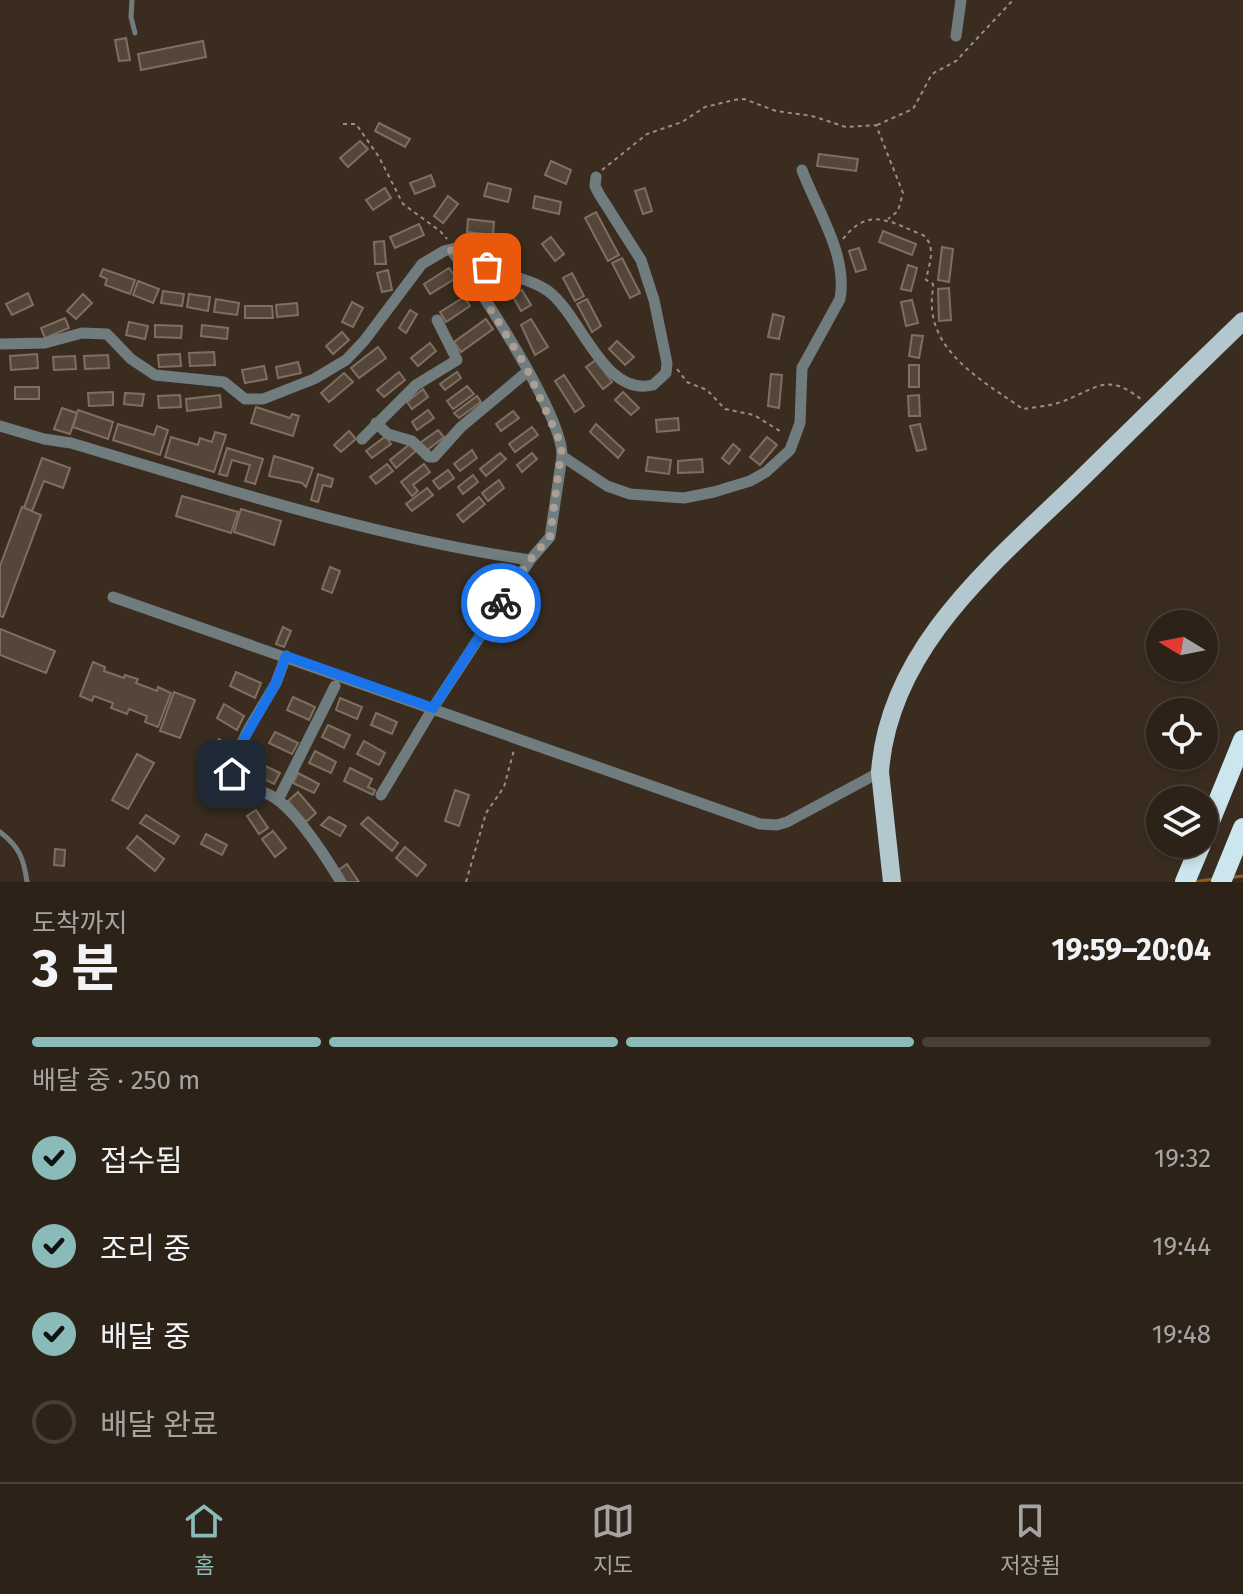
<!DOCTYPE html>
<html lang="ko">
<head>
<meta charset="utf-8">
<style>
  body { margin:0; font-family:"Fira Sans","Noto Sans KR",sans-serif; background:#382f25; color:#f1f3f6; height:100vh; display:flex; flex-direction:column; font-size:30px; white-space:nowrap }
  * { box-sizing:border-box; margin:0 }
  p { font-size:26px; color:#a6a4a2 }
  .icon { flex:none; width:44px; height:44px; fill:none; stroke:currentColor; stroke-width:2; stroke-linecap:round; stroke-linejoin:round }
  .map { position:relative; height:882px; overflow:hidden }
  .drawer { display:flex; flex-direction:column; background:#2c2218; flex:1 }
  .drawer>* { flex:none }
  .needle { width:52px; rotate:280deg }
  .controls { position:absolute; left:1146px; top:610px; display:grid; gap:16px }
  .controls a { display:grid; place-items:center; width:72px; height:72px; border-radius:50%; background:#2c2218; box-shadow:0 4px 12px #0003,0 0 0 2px #483f37; font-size:40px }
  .pin { position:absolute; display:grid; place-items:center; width:68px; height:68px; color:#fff; margin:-34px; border-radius:16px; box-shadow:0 4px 12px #0006 }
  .courier { position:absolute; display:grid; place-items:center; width:80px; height:80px; margin:-40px; border:6px solid #1a73e8; border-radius:50%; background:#fff; color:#222; box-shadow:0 2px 10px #0007 }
  .summary em { font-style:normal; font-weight:700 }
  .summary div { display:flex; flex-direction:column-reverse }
  .summary { display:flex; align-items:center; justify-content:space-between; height:136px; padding:0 32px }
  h1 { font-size:52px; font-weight:700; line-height:60px }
  .bar { display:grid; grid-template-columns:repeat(4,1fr); gap:12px 8px; align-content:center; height:96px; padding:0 32px }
  .bar i { height:10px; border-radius:6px; background:#483f37 }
  .bar .current { background:#8bbbb9 }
  .bar p { grid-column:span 4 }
  ol { padding:0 32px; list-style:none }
  li { display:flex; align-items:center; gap:24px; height:88px }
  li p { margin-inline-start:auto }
  li .icon { padding:8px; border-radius:50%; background:#8bbbb9; color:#111; stroke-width:4 }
  li:last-child { color:#a6a4a2 }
  li i { width:44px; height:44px; border:4px solid #483f37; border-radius:50% }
  .menu { display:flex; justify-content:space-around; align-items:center; height:112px; border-top:2px solid #483f37; background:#2c2218; font-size:22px; color:#a6a4a2 }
  .menu a { display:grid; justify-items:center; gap:4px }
  .menu .current { color:#8bbbb9 }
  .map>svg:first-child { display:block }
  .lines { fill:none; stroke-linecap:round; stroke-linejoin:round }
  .stream { stroke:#905c1e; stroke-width:3 }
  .building { fill:#544638; stroke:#7f6f61; stroke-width:2 }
  .path { stroke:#988e83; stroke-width:2; stroke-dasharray:4 4; stroke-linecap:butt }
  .lane { stroke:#717c7f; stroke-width:5 }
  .street { stroke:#717c7f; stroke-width:11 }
  .primary { stroke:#b2c7ce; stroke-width:18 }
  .highway { stroke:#cbe6ed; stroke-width:20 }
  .done { stroke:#aa9f96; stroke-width:8; stroke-dasharray:0 14.4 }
  .route { stroke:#1a73e8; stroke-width:10 }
</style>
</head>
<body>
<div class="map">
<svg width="1243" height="882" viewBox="0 0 1243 882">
  <rect width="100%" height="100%" fill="#3a2d20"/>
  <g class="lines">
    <g class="stream">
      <path d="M1233,877L1243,876"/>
      <path d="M1193,882L1214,879"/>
    </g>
  </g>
  <g class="building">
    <path d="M126,38L130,60L119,61L115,40Z"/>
    <path d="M203,41L206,57L141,70L138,54Z"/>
    <path d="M379,123L410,139L405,147L375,131Z"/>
    <path d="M360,141L368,149L348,167L340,158Z"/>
    <path d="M819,154L858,159L856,171L817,166Z"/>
    <path d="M551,161L571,170L566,184L545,175Z"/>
    <path d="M431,175L435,186L415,194L410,183Z"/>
    <path d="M488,183L511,189L508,202L484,196Z"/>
    <path d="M385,188L391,198L373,210L366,200Z"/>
    <path d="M645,188L652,211L643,214L635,191Z"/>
    <path d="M448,196L458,204L443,223L434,216Z"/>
    <path d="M535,196L561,202L559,214L533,208Z"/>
    <path d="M596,212L619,255L608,261L585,218Z"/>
    <path d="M468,219L494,222L493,235L467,232Z"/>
    <path d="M419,224L424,235L395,248L390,237Z"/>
    <path d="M883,231L916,244L912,255L879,242Z"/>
    <path d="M551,237L564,254L555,261L542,244Z"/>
    <path d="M384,241L386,264H375L374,242Z"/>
    <path d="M509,247L513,258L495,265L491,255Z"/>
    <path d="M942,247L953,249L949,282L938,280Z"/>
    <path d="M859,248L866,269L856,272L849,251Z"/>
    <path d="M622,258L640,293L630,298L612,263Z"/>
    <path d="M908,265L917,268L911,291L901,289Z"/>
    <path d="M449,268L456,278L430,294L424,284Z"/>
    <path d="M103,269L135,280L130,294L105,285L107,279L100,276Z"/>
    <path d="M388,270L392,290L382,292L377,273Z"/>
    <path d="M572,273L584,296L575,301L563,278Z"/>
    <path d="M138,281L159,289L153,303L133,295Z"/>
    <path d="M949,288L951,320L939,321L938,289Z"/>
    <path d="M522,290L531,305L521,311L512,295Z"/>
    <path d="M163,291L184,294L182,306L161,303Z"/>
    <path d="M28,293L33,305L12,315L6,304Z"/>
    <path d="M83,294L92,303L76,319L67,311Z"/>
    <path d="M189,294L210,297L208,311L187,307Z"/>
    <path d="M464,297L470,306L446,322L440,312Z"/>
    <path d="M216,299L239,303L237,315L214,312Z"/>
    <path d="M587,299L601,326L592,332L577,304Z"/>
    <path d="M912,300L918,323L906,326L901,302Z"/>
    <path d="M352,302L363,308L353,327L342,322Z"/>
    <path d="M297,303L298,315L277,317L276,305Z"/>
    <path d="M245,306H272L273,318H245Z"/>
    <path d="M410,310L417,314L406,333L399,328Z"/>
    <path d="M773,314L784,317L779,339L768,337Z"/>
    <path d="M65,318L69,328L45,338L41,328Z"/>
    <path d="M486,319L493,329L461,352L454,342Z"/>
    <path d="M531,319L548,347L535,355L521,325Z"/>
    <path d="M129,322L148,326L145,339L126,335Z"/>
    <path d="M155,325L182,326L181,338L155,337Z"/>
    <path d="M202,325L228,328L227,339L201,336Z"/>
    <path d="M342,332L349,340L333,354L326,346Z"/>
    <path d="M912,335L923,336L919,358L909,356Z"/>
    <path d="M617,341L634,357L625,365L609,349Z"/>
    <path d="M430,343L436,351L418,366L411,358Z"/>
    <path d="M378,347L386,358L359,378L351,368Z"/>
    <path d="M214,352L215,365L190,366L189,353Z"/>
    <path d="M37,354L38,368L11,370L10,356Z"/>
    <path d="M180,354L181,366L159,367L158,355Z"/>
    <path d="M108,355L109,368L85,369L84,356Z"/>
    <path d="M75,356L76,369L54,370L53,357Z"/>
    <path d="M596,360L612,382L603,389L586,367Z"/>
    <path d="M298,362L301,373L278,378L276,367Z"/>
    <rect x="909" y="365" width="10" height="22"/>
    <path d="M264,366L267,379L245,383L242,370Z"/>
    <path d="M399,372L405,380L384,397L377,390Z"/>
    <path d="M457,372L461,378L445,390L440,384Z"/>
    <path d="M344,373L353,382L329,402L321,393Z"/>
    <path d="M771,374L782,375L779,408L768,406Z"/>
    <path d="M564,375L584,406L575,412L555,381Z"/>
    <path d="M467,386L474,394L453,409L447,401Z"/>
    <rect x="15" y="387" width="24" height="12"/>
    <path d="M423,389L428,397L412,409L407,402Z"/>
    <path d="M113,392V405L89,406L88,393Z"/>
    <path d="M623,392L639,408L631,415L615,400Z"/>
    <path d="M125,393L144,394L142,406L124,404Z"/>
    <path d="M180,395L181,407L159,408L158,396Z"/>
    <path d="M220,395L221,407L187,411L186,399Z"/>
    <path d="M919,395L920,416H909L908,396Z"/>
    <path d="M477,396L481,402L459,418L454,413Z"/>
    <path d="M256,407L290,418L292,414L299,416L293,436L251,423Z"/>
    <path d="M62,408L77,413L70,434L54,429Z"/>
    <path d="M78,410L113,422L108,439L73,427Z"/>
    <path d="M428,410L434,418L417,430L412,422Z"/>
    <path d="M513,411L519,418L501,431L496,424Z"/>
    <path d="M678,418L679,430L657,432L656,420Z"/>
    <path d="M118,424L154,435L157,426L168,430L160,455L113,440Z"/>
    <path d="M596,424L624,450L618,458L590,432Z"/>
    <path d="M920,424L926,449L917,451L910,426Z"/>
    <path d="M532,427L538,435L515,452L509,444Z"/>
    <path d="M438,430L444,437L426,451L420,443Z"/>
    <path d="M349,431L356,439L341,452L334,445Z"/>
    <path d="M215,432L226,435L214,472L165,457L171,437L198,445L200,438L212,442Z"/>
    <path d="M386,436L391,444L372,458L366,451Z"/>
    <path d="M767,437L777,445L760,465L750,457Z"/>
    <path d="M410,444L416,451L396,468L390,460Z"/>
    <path d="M733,444L740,450L729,464L722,458Z"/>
    <path d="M227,448L263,459L255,484L245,481L250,465L232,460L227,476L219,474Z"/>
    <path d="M472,450L477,458L460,471L454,464Z"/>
    <path d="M500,453L506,459L486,476L480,469Z"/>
    <path d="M532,453L537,459L522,472L517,465Z"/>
    <path d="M274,456L313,468L306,487L302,483L269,476Z"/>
    <path d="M648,457L671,460L669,474L646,471Z"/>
    <path d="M42,458L70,468L63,488L44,481L32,511L24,508Z"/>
    <path d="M702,459L703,472L678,473V461Z"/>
    <path d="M387,464L393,471L376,484L370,477Z"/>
    <path d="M424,464L430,472L413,485L418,491L412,496L401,482Z"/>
    <path d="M448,470L454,478L439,489L433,481Z"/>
    <path d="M318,474L333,479L331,487L323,485L318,502L311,500Z"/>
    <path d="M473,475L478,482L463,494L458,487Z"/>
    <path d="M499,480L504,488L488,501L482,493Z"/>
    <path d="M427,488L433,495L412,511L406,504Z"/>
    <path d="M182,496L238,512L231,533L176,516Z"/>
    <path d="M479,497L485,504L463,522L457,515Z"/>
    <path d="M22,507L41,515L3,617L0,616V566Z"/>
    <path d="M241,509L281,521L274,545L234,532Z"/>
    <path d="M330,567L340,571L332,593L322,589Z"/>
    <path d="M283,627L291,631L284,647L276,644Z"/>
    <path d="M0,629L55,651L46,673L0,655Z"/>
    <path d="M93,662L105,667L104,671L124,678L125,675L138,679L136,683L157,691L158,687L171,693L158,727L145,722L147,716L129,709L127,714L111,708L113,703L94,696L92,701L80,696Z"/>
    <path d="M236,672L261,683L255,698L230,686Z"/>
    <path d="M174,692L195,700L180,738L160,731Z"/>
    <path d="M293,697L315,707L309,720L287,710Z"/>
    <path d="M340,698L362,707L357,719L336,710Z"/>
    <path d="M224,704L244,716L237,730L217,718Z"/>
    <path d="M376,713L397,722L392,734L371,725Z"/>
    <path d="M328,725L350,735L344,748L322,737Z"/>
    <path d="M275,732L298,743L292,754L269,743Z"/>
    <path d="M219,739L231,747L209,783L203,779L206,775L199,771Z"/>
    <path d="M364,741L385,753L379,765L357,754Z"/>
    <path d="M315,751L336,762L331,773L309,763Z"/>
    <path d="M137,754L154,763L128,809L112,800Z"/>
    <path d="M249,758L280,773L274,784L244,769Z"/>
    <path d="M350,768L372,779L368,787L375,790L373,795L344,781Z"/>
    <path d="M298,773L319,784L314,793L293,783Z"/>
    <path d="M455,790L469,795L459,826L445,821Z"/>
    <path d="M298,792L316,813L306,822L288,801Z"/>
    <path d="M256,810L268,828L259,834L247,816Z"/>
    <path d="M146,815L179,836L174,844L140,823Z"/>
    <path d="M329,817L346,826L340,836L321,825Z"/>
    <path d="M368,817L398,843L392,851L361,824Z"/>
    <path d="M273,831L286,848L275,857L262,839Z"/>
    <path d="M206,834L227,845L222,855L201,844Z"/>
    <path d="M137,836L164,859L155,871L127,848Z"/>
    <path d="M405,847L426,865L417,876L396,858Z"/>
    <path d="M55,849L65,850L64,866L54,865Z"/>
    <path d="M347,864L359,882H344L337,871Z"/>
  </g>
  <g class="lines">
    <g class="path">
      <path d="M343,124H356L379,157L403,204L440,231L447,239"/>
      <path d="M877,125L913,109L932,74L956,61L1013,0"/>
      <path d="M602,170L647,134L682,122L705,107L734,100L744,99L776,111L812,116L846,127L876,125L903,193L898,211L888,219"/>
      <path d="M843,239C869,205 892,223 923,235C937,247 929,264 926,280L933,284C933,293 931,301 932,309C936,357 989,385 1023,409C1035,407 1050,406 1061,402C1097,389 1106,371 1142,400"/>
      <path d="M677,369L687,382L707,390L725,409L754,415L783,433"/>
      <path d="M466,882L486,813L504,787L514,750"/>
    </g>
    <g class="lane">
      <path d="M132,0L131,17L135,33"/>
      <path d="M0,832C19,846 24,859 27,882"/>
    </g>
    <g class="street">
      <path d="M956,36L961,0"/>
      <path d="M0,344L45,343L82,333L107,334L131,359L155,375L224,382L245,399H263L314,379L346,360L364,341L422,264L444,251L459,247C471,254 482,266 496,271C513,277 533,280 548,291C582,316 603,397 653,385L666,373L667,363L654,300L641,260L599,194L595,186L596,177"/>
      <path d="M376,423L388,434L412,441L429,457H434L461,427L528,371"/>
      <path d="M0,426L44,439L71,443C222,488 374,537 530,560"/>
      <path d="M362,439L416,385L457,360L437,320"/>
      <path d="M562,456L607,486L630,494L684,498L714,492L750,481L766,472L790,450L800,423L802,368L840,299C848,255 817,210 802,170"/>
      <path d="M113,597L760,824L777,825L787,822L880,772"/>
      <path d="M286,656L276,683L248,730L230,768C235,785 261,789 275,798C297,812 327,859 341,882"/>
      <path d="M381,795L433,708L530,560L550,537L562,456C563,416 478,285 451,250"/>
      <path d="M278,800L335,686"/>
    </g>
    <path class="primary" d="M892,882L880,772C889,645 998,560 1082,478C1135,426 1189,373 1243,321"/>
    <g class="highway">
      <path d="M1204,836L1243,740"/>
      <path d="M1185,882L1201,844"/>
      <path d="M1221,882L1243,828"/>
    </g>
  </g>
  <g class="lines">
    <path class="done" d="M487,267L459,247L451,250L468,272L526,367L562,446L550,537L530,560L501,603"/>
    <path class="route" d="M232,774V760L276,683L286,656L433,708L501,603"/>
  </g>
</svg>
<div class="controls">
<a><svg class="needle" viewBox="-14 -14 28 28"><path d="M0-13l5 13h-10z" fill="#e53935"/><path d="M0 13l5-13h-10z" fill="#a6a4a2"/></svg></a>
<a><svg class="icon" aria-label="locate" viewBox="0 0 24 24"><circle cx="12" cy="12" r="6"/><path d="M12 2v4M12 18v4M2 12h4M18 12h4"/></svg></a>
<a><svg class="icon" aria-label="layers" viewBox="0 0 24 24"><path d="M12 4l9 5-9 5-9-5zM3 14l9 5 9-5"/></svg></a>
</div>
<div class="pin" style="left:487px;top:267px;background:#ea580c"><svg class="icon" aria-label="bag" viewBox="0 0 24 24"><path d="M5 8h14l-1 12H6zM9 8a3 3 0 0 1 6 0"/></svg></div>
<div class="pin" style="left:232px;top:774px;background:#1f2937"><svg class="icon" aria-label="home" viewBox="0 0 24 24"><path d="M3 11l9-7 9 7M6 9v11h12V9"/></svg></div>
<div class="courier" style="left:501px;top:603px"><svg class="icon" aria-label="bike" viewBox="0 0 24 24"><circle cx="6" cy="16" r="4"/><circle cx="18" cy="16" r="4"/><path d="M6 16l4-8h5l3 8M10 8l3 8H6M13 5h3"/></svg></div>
</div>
<section class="drawer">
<div class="summary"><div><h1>3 분</h1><p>도착까지</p></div><em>19:59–20:04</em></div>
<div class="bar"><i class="current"></i><i class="current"></i><i class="current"></i><i></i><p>배달 중 · 250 m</p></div>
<ol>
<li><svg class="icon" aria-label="check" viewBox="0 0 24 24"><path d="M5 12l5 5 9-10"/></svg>접수됨<p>19:32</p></li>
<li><svg class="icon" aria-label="check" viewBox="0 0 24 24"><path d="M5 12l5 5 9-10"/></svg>조리 중<p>19:44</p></li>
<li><svg class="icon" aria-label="check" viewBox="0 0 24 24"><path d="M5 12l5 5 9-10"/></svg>배달 중<p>19:48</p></li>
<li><i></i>배달 완료</li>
</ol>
</section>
<nav class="menu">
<a class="current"><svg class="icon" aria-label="home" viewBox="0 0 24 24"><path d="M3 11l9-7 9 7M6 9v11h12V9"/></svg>홈</a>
<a><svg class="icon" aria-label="map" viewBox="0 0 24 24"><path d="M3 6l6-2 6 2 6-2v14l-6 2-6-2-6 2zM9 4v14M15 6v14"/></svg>지도</a>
<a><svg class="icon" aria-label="saved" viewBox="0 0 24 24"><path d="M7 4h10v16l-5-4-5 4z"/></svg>저장됨</a>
</nav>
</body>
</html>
